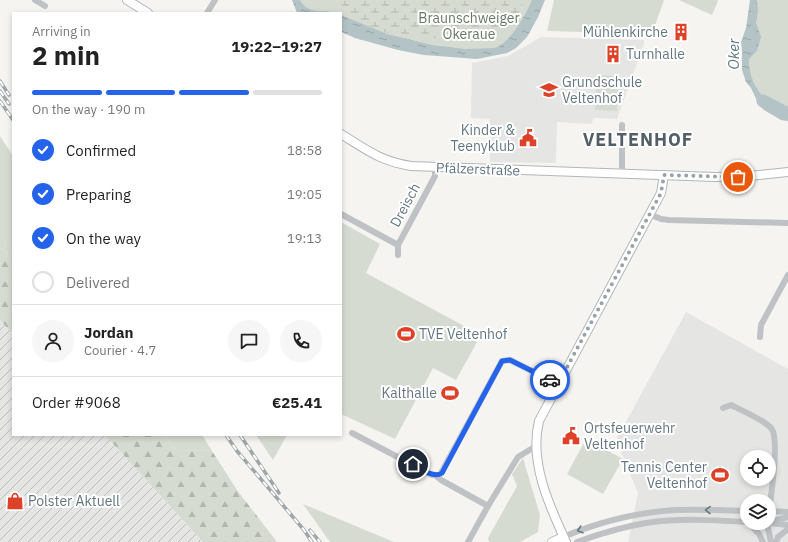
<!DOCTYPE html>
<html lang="en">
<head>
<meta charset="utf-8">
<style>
  body { margin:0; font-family:"IBM Plex Sans",sans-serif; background:#f6f6f6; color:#222; height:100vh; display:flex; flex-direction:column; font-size:15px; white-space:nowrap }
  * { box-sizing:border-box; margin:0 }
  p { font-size:13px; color:#767676 }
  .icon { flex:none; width:22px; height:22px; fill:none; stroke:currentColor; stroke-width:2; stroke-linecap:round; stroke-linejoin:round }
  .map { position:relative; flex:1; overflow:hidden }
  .sheet { position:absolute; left:12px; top:12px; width:330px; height:424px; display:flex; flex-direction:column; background:#fff; border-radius:0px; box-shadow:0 2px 6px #0003 }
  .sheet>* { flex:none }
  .buttons { position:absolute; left:740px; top:450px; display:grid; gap:8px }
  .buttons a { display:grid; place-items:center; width:36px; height:36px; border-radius:50%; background:#fff; box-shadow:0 2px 6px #0003; font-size:20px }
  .pin { position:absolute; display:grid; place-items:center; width:34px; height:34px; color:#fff; margin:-17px; border:2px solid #fff; border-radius:50%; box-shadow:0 1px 4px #0007 }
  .courier { position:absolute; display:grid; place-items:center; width:40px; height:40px; margin:-20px; border:3px solid #2563eb; border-radius:50%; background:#fff; color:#222; box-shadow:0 1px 5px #0007 }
  .overview em { font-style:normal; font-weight:800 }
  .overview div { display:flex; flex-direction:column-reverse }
  .overview { display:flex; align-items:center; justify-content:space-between; height:68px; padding:0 20px }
  h1 { font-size:26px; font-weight:800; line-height:30px }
  .bar { display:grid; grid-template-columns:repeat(4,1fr); gap:6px 4px; align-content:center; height:48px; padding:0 20px }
  .bar i { height:5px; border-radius:3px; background:#e0e0e0 }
  .bar .selected { background:#2563eb }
  .bar p { grid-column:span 4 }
  .line { display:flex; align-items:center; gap:10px; padding:0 20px; border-top:1px solid #e0e0e0 }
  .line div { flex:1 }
  .round { display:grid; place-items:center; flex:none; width:42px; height:42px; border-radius:21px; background:#f6f6f6 }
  ol { padding:0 20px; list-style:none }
  li { display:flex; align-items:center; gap:12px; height:44px }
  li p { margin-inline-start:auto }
  li .icon { padding:4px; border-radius:50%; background:#2563eb; color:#fff; stroke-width:4 }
  li:last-child { color:#767676 }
  li i { width:22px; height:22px; border:2px solid #e0e0e0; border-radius:50% }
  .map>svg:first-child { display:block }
  .built { fill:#e5e6e4; fill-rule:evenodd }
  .industrial { fill:url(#industrial-furrows) }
  .green { fill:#d6dbd2 }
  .forest { fill:url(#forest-firs) }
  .wetland { fill:url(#wetland-marsh) }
  .water { fill:url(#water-ripples) }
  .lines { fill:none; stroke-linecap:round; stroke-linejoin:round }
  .river { stroke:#b4c3c5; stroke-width:13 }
  .secondary-casing { stroke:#b0b6ba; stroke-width:10 }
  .street { stroke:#bec2c5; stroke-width:6 }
  .secondary { stroke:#fff; stroke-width:8 }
  .rail-casing { stroke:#9fa6aa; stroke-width:3.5 }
  .rail { stroke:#fff; stroke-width:2; stroke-dasharray:6; stroke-linecap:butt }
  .oneway { stroke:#647781 }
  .done { stroke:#97a3a8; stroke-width:4; stroke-dasharray:0 7.2 }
  .route { stroke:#2563eb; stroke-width:5 }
  .labels { text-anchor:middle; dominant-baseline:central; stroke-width:4; stroke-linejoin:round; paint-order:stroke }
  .park-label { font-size:14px; fill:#697863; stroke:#fff }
  .poi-label { font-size:14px; fill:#647781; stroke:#fff; text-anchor:start }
  .street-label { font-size:14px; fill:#647781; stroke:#fff }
  .water-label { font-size:15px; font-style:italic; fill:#60797f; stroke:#fff }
  .district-label { font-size:18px; font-weight:bold; letter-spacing:1px; fill:#525f66; stroke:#fff }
</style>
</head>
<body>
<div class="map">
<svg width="788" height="542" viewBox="0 0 788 542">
  <defs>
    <pattern id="industrial-furrows" width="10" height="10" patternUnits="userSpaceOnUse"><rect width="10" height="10" fill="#e5e6e4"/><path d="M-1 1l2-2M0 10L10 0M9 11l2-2" fill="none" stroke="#bdbfbe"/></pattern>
    <pattern id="forest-firs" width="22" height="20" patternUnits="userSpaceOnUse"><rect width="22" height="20" fill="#d6dbd2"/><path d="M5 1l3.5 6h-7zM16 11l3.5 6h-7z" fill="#b1b6b0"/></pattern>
    <pattern id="wetland-marsh" width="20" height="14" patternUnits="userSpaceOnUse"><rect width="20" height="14" fill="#d6dbd2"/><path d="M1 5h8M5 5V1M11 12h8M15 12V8" fill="none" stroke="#b1b6b0"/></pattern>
    <pattern id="water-ripples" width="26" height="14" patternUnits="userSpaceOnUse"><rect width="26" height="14" fill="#b4c3c5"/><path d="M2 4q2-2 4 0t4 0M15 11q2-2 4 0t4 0" fill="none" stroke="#96a3a5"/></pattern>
  </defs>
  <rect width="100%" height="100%" fill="#f5f4f1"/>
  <g class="built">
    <path d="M541,37L644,40V44L617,119L593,118L592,124L557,122L556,163L490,162V119L471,118L472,63L508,56Z"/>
    <path d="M686,312L788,369V542H628L638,493L616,440ZM747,457H769V479H747ZM747,501H769V523H747Z"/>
  </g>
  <path class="industrial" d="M0,320L13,334V435H105L203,542H0Z"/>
  <g class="green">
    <path d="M297,0H543L499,49L468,54L411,47L341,20V13H307Z"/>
    <path d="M554,0H664L652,34L547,31Z"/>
    <path d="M679,0H717L718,1L712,15Z"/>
    <path d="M752,0H788V121L782,120L761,104L744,58Z"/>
    <path d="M597,75L619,76L617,111L595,110Z"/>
    <path d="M0,136L13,156V249L7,254L0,246Z"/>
    <path d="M341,222L380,244L366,273L464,326L477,342L456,380L433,368L395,439L341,414Z"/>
    <path d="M164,435H202L212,451L175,450Z"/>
    <path d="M256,435H287L273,460Z"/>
    <path d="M586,439L623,459L603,494L567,474Z"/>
    <path d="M523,458L540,515L538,532L520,542H489L488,538L517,486L512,474Z"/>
    <path d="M303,504L394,542H330Z"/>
  </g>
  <g class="forest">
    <path d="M0,246L7,254L13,249V334L0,320Z"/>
    <path d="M105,435H164L175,450L212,451L237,490L277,542H203Z"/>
  </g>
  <path class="wetland" d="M331,0H524L514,23L478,40H446L367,30Z"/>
  <g class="water">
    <path d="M292,0H300C309,16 322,8 335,13H297Z"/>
    <path d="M532,0H545L538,17L527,37L516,48L507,53L477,59L424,55L398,50L355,38L341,32V15L387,34L432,45L465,49L494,48C510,44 526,14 532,0Z"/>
    <path d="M750,0H757L758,11L756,23L761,37L757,51L749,59C748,83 765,106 788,113V121L781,120L764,110L759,105L751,88L746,82L742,70V50L741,42L746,28Z"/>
  </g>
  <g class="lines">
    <path class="river" d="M763,101L788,114"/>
    <g class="secondary-casing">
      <g id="secondary">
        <path d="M127,0L148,13"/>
        <path d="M341,134C367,150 380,161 411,166L715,177L750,176L788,172"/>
        <path d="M552,542L563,537"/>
        <path d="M566,542C549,505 529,462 539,421L661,193L664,175"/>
      </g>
    </g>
    <g class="street">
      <path d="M35,0L45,6"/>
      <path d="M207,13L215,0"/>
      <path d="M622,174V125"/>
      <path d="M341,214L398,245"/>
      <path d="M649,214L661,219L669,220L788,223"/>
      <path d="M398,255V245L435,176V167"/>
      <path d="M760,337L761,325L788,275"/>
      <path d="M723,408L731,405C741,410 764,420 771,428C780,438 771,496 769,511"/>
      <path d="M352,433L432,475H439L441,473L502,361L510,360L558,384"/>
      <path d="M436,476L441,480L488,506L518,457L536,446"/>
      <path d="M769,511L788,512"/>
      <path d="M769,522L788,517"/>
      <path d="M749,523L759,534L763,542"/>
      <path d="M767,523L771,542"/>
      <path d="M770,523L788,525"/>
      <path d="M563,537C599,522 638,512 676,510C700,509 723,510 747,511"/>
      <path d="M468,542L488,506"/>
      <path d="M577,542C599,534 622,527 646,523C679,518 713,520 747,522"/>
      <path d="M776,542L778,537L788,529"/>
    </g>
    <use href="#secondary" class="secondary"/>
    <g class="rail-casing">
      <g id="rail">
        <path d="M0,81L9,95"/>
        <path d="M0,91L9,104"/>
        <path d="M0,101L13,120"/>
        <path d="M226,435L237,451L304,530L312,542"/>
        <path d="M240,435L279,493"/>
        <path d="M310,530L320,542"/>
      </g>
    </g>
    <use href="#rail" class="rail"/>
  </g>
  <defs><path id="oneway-chevron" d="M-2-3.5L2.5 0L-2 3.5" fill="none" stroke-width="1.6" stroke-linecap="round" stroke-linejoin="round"/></defs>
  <g class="oneway">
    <use href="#oneway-chevron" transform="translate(708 510) rotate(-179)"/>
    <use href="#oneway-chevron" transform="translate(580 530) rotate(162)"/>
  </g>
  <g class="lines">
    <path class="done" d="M550,380L558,384L661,193L664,175L738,177"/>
    <path class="route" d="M413,464C420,468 433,479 442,473L502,361L510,360L550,380"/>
  </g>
  <defs>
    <g id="building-bare" transform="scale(1.38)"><path d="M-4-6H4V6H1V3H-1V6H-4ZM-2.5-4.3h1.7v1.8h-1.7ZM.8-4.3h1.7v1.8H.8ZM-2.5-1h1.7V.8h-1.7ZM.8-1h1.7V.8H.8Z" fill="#dd4128" stroke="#fff" stroke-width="2.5" paint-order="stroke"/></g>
    <g id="school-bare" transform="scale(1.38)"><path d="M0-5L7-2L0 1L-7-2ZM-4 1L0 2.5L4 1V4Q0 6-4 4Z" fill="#dd4128" stroke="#fff" stroke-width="2.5" paint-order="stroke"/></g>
    <g id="civic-bare" transform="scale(1.38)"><path d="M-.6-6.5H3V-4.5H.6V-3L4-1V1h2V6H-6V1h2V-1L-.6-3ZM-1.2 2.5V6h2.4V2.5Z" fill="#dd4128" stroke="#fff" stroke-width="2.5" paint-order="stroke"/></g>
    <g id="stadium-bare" transform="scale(1.38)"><path d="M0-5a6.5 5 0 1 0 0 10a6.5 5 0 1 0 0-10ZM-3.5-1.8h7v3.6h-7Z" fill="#dd4128" stroke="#fff" stroke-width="2.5" paint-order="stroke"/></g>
    <g id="shop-bare" transform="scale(1.38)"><path d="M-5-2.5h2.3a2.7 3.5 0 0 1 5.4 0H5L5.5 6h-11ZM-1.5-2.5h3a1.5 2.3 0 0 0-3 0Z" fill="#dd4128" stroke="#fff" stroke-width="2.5" paint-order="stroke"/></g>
  </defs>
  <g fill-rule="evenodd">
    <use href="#building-bare" x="681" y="32"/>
    <use href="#building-bare" x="613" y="54"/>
    <use href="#school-bare" x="549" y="90"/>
    <use href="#civic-bare" x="528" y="138"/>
    <use href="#stadium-bare" x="406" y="334"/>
    <use href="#stadium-bare" x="450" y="393"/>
    <use href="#civic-bare" x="571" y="436"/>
    <use href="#stadium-bare" x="720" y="475"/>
    <use href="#shop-bare" x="15" y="501"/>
  </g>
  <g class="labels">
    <g class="park-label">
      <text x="469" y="18">Braunschweiger<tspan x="469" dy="16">Okeraue</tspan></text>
    </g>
    <g class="poi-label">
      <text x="668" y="32" text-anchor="end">Mühlenkirche</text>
      <text x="626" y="54">Turnhalle</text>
      <text x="562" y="82">Grundschule<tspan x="562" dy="16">Veltenhof</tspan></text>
      <text x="515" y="130" text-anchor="end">Kinder &amp;<tspan x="515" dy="16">Teenyklub</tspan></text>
      <text x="419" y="334">TVE Veltenhof</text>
      <text x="437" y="393" text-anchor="end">Kalthalle</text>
      <text x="584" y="428">Ortsfeuerwehr<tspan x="584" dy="16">Veltenhof</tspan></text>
      <text x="707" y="467" text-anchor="end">Tennis Center<tspan x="707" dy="16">Veltenhof</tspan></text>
      <text x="28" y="501">Polster Aktuell</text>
    </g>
    <g class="street-label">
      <text transform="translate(478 169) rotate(2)">Pfälzerstraße</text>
      <text transform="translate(405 205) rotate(-62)">Dreisch</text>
    </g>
    <g class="water-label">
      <text transform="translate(733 54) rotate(-90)">Oker</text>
    </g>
    <g class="district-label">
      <text x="638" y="139">VELTENHOF</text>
    </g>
  </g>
</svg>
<div class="buttons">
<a><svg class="icon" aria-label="locate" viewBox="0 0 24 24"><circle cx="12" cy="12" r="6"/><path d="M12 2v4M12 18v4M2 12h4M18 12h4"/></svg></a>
<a><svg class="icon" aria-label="layers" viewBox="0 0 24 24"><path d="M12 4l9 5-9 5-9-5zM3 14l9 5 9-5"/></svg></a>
</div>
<div class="pin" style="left:738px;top:177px;background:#ea580c"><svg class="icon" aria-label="bag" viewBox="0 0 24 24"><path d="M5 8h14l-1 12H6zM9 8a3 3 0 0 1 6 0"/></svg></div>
<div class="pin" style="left:413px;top:464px;background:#1f2937"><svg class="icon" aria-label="home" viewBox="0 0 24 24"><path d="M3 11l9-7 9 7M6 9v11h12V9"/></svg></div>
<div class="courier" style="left:550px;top:380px"><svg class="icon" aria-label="car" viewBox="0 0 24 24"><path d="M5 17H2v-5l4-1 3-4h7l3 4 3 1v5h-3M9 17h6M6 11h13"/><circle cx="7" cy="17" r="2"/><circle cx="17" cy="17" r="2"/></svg></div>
<section class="sheet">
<div class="overview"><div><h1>2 min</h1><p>Arriving in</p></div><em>19:22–19:27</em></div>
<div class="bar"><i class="selected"></i><i class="selected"></i><i class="selected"></i><i></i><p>On the way · 190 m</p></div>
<ol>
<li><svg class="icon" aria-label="check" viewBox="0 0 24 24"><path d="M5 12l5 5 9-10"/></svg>Confirmed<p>18:58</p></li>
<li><svg class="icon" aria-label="check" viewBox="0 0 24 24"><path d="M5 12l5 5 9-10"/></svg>Preparing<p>19:05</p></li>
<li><svg class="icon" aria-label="check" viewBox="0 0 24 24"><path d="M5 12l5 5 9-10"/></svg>On the way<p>19:13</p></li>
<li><i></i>Delivered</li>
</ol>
<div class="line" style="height:72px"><a class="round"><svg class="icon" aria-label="person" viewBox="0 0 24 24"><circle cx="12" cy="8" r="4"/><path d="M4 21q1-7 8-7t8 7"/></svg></a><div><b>Jordan</b><p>Courier · 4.7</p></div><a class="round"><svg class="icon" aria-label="chat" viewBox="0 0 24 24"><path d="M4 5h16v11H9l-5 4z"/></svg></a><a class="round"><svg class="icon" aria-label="phone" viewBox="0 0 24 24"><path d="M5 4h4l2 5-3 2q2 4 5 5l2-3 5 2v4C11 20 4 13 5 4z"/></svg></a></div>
<div class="line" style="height:52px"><div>Order #9068</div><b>€25.41</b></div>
</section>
</div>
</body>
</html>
